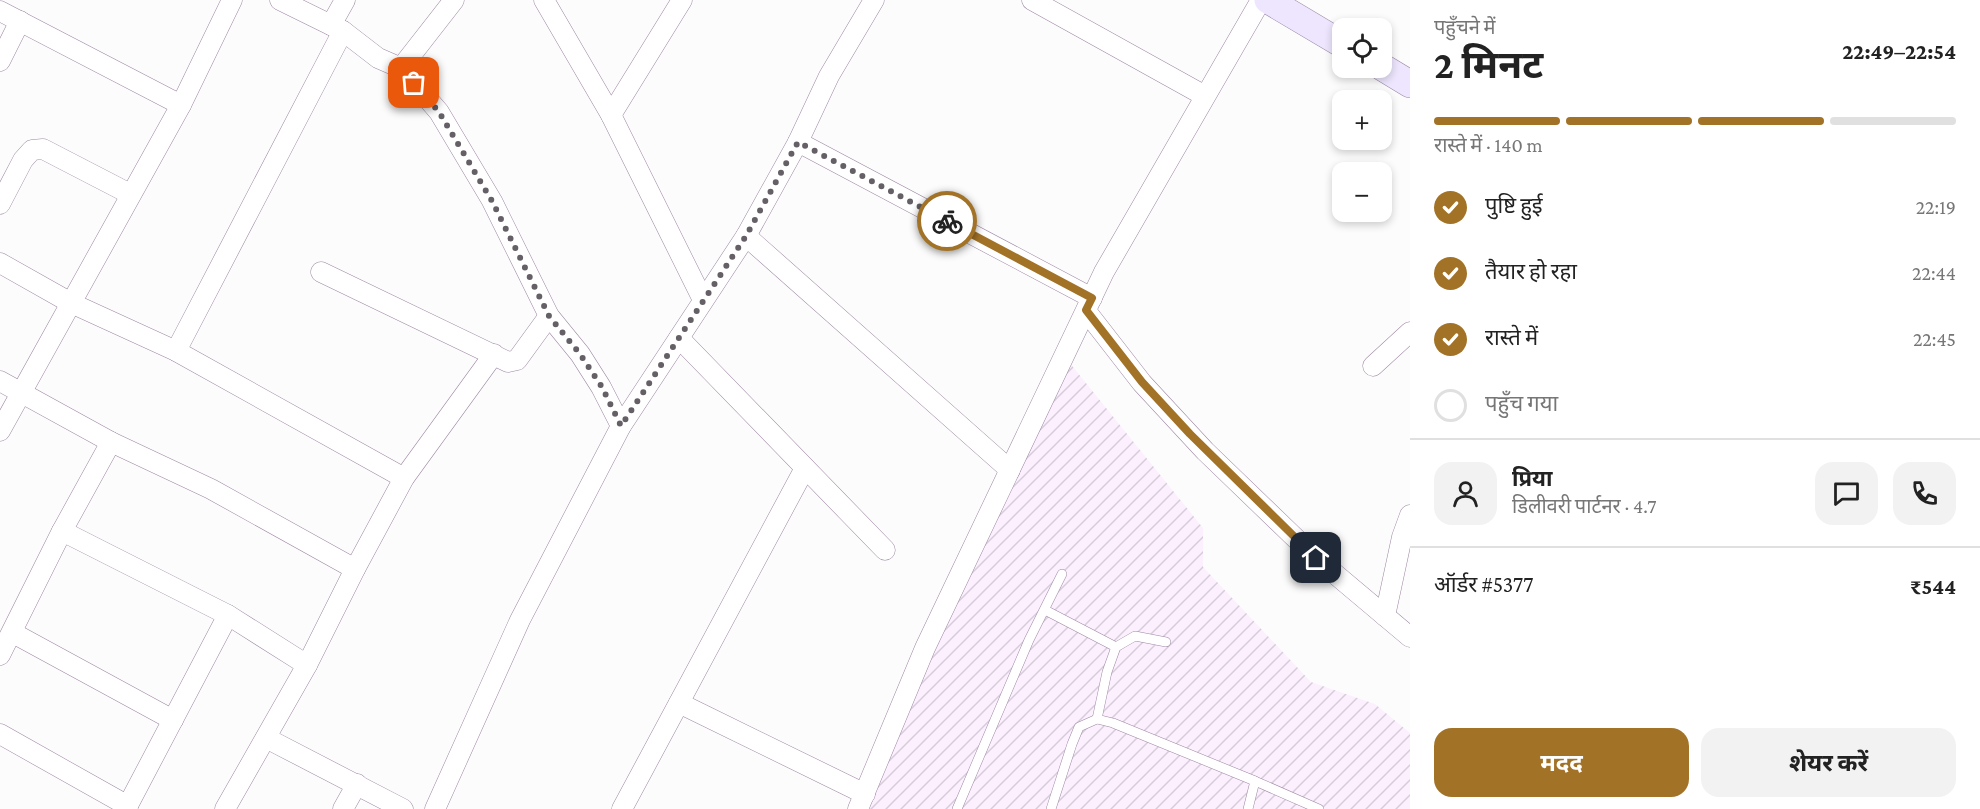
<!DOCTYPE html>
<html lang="hi">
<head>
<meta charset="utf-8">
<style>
  body { margin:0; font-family:"Crimson Pro","Noto Sans Devanagari",serif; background:#f2f2f2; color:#222; height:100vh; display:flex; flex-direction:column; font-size:22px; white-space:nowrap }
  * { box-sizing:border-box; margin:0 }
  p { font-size:20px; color:#767676 }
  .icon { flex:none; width:33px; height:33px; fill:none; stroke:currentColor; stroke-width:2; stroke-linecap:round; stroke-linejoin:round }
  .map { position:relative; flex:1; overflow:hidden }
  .panel { display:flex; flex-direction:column; background:#fff; width:570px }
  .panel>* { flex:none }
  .controls { position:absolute; left:1332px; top:18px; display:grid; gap:12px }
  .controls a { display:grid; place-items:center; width:60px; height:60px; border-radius:12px; background:#fff; box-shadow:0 3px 9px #0003; font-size:30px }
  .pin { position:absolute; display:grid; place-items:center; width:51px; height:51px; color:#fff; margin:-26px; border-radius:12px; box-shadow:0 3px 9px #0006 }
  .courier { position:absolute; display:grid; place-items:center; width:60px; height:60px; margin:-30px; border:4px solid #a27226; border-radius:50%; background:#fff; color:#222; box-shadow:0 2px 8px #0007 }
  .headline em { font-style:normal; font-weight:700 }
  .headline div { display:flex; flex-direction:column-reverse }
  .headline { display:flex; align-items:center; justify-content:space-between; height:102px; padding:0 24px }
  h1 { font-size:39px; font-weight:700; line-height:45px }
  .bar { display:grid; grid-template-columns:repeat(4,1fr); gap:9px 6px; align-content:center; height:72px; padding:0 24px }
  .bar i { height:8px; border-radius:4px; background:#e0e0e0 }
  .bar .active { background:#a27226 }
  .bar p { grid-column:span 4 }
  .line { display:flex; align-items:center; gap:15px; padding:0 24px; border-top:2px solid #e0e0e0 }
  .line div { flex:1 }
  .round { display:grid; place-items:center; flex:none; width:63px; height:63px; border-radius:18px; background:#f2f2f2 }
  ol { padding:0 24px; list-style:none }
  li { display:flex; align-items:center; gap:18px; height:66px }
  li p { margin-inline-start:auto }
  li .icon { padding:6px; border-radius:50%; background:#a27226; color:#fff; stroke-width:4 }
  li:last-child { color:#767676 }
  li i { width:33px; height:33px; border:3px solid #e0e0e0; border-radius:50% }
  .button { display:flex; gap:12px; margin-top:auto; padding:12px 24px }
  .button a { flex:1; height:69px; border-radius:18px; background:#a27226; color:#fff; font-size:24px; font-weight:700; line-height:69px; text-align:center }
  .button a+a { background:#f2f2f2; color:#222 }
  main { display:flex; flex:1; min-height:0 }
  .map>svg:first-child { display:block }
  .industrial { fill:url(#industrial-furrows) }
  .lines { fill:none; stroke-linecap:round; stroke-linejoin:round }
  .lane-casing { stroke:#9e87a3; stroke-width:10 }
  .street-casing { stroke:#9e87a3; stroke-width:21 }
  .secondary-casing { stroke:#9e87a3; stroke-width:28 }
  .lane { stroke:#fff; stroke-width:9 }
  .street { stroke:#fff; stroke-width:20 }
  .secondary { stroke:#ede6fe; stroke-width:27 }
  .done { stroke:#655f66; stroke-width:6; stroke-dasharray:0 10.8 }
  .route { stroke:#a27226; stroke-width:8 }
</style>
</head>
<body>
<main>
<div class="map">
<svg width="1410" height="809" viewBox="0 0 1410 809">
  <defs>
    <pattern id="industrial-furrows" width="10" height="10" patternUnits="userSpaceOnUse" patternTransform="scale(1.5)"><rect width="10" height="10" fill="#fcf0ff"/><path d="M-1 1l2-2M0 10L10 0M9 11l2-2" fill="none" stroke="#d7ccda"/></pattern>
  </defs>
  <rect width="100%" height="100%" fill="#fcfcfc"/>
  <path class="industrial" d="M1069,362L1203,528V567L1311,682L1375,704L1410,733V809H869L925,662Z"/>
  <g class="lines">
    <g class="lane-casing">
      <g id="lane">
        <path d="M1045,610L1116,647"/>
        <path d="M1097,719L1107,672L1116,647L1135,636L1166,642"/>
        <path d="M957,809L1029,640L1062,574"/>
        <path d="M1051,809L1072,744L1079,727L1097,719L1113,723L1255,781L1319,809"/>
        <path d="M1248,809L1255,781"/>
      </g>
    </g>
    <g class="street-casing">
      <g id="street">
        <path d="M280,0L343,31L378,58L401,68L439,112L492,201L549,316L580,354L601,387L621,426"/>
        <path d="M544,0L611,115L703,300"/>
        <path d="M1032,0L1205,96"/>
        <path d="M0,11L181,105"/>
        <path d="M331,25L345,0"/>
        <path d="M0,61L20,21"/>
        <path d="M401,68L454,0"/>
        <path d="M611,115L682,0"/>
        <path d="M798,142L1092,298"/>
        <path d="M0,204L23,160L32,150L43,149L130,194"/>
        <path d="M746,236L1010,470"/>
        <path d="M0,263L71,303L176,351L404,478"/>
        <path d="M321,272L508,362L517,360L549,316"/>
        <path d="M1086,311L1142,383L1205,451L1316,558L1410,637"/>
        <path d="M679,338L885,550"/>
        <path d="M176,351L343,31"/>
        <path d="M1373,366L1410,332"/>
        <path d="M0,381L111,442L211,489L355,569"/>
        <path d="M0,431L181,105L232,0"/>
        <path d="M62,531L228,615L307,665"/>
        <path d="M1385,616L1402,537L1410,515"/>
        <path d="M13,633L173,720"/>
        <path d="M0,655L62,531L111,442"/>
        <path d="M679,703L865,794"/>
        <path d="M0,734L128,806"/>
        <path d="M266,738L403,809"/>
        <path d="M126,809L228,615"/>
        <path d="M225,809L307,665L355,569L404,478L494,354"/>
        <path d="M343,809L357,784"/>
        <path d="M435,809L520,620L621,426L746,236L798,142L829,76L874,0"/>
        <path d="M622,809L805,468"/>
        <path d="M858,809L925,648L1104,272L1261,0"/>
      </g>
    </g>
    <g class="secondary-casing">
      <g id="secondary">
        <path d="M1268,0L1342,44"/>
        <path d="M1382,67L1410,84"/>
      </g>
    </g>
    <use href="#lane" class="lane"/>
    <use href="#street" class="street"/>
    <use href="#secondary" class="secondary"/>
  </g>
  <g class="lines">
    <path class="done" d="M414,83L439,112L492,201L549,316L580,354L602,387L621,426L746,236L798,142L947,221"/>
    <path class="route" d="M947,221L1092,298L1086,310L1142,382L1190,434L1316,558"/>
  </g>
</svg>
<div class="controls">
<a><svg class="icon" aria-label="locate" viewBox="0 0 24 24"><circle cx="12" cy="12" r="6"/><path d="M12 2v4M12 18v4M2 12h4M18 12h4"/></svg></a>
<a>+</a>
<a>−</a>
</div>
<div class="pin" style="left:414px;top:83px;background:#ea580c"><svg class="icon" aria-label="bag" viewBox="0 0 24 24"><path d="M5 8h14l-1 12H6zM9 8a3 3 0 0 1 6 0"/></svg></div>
<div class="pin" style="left:1316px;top:558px;background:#1f2937"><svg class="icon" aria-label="home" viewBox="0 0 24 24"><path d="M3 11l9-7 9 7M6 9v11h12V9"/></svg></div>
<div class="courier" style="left:947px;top:221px"><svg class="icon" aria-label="bike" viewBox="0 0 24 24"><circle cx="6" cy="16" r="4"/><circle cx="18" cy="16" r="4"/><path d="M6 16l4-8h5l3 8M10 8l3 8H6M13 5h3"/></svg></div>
</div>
<section class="panel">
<div class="headline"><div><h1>2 मिनट</h1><p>पहुँचने में</p></div><em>22:49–22:54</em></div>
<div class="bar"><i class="active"></i><i class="active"></i><i class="active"></i><i></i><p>रास्ते में · 140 m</p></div>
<ol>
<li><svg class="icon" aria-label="check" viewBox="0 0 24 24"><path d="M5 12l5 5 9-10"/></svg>पुष्टि हुई<p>22:19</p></li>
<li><svg class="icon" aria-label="check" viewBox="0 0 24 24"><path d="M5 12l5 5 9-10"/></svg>तैयार हो रहा<p>22:44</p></li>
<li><svg class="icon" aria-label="check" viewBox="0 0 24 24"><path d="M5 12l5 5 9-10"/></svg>रास्ते में<p>22:45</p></li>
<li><i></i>पहुँच गया</li>
</ol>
<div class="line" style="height:108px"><a class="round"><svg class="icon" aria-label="person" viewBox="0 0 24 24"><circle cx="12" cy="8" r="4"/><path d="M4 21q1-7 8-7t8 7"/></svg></a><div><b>प्रिया</b><p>डिलीवरी पार्टनर · 4.7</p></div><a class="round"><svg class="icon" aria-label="chat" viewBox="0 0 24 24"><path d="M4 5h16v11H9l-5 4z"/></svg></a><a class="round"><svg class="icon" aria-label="phone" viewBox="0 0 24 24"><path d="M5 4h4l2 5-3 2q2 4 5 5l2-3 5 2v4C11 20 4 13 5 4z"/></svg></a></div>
<div class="line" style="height:78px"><div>ऑर्डर #5377</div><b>₹544</b></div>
<div class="button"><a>मदद</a><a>शेयर करें</a></div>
</section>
</main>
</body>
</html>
